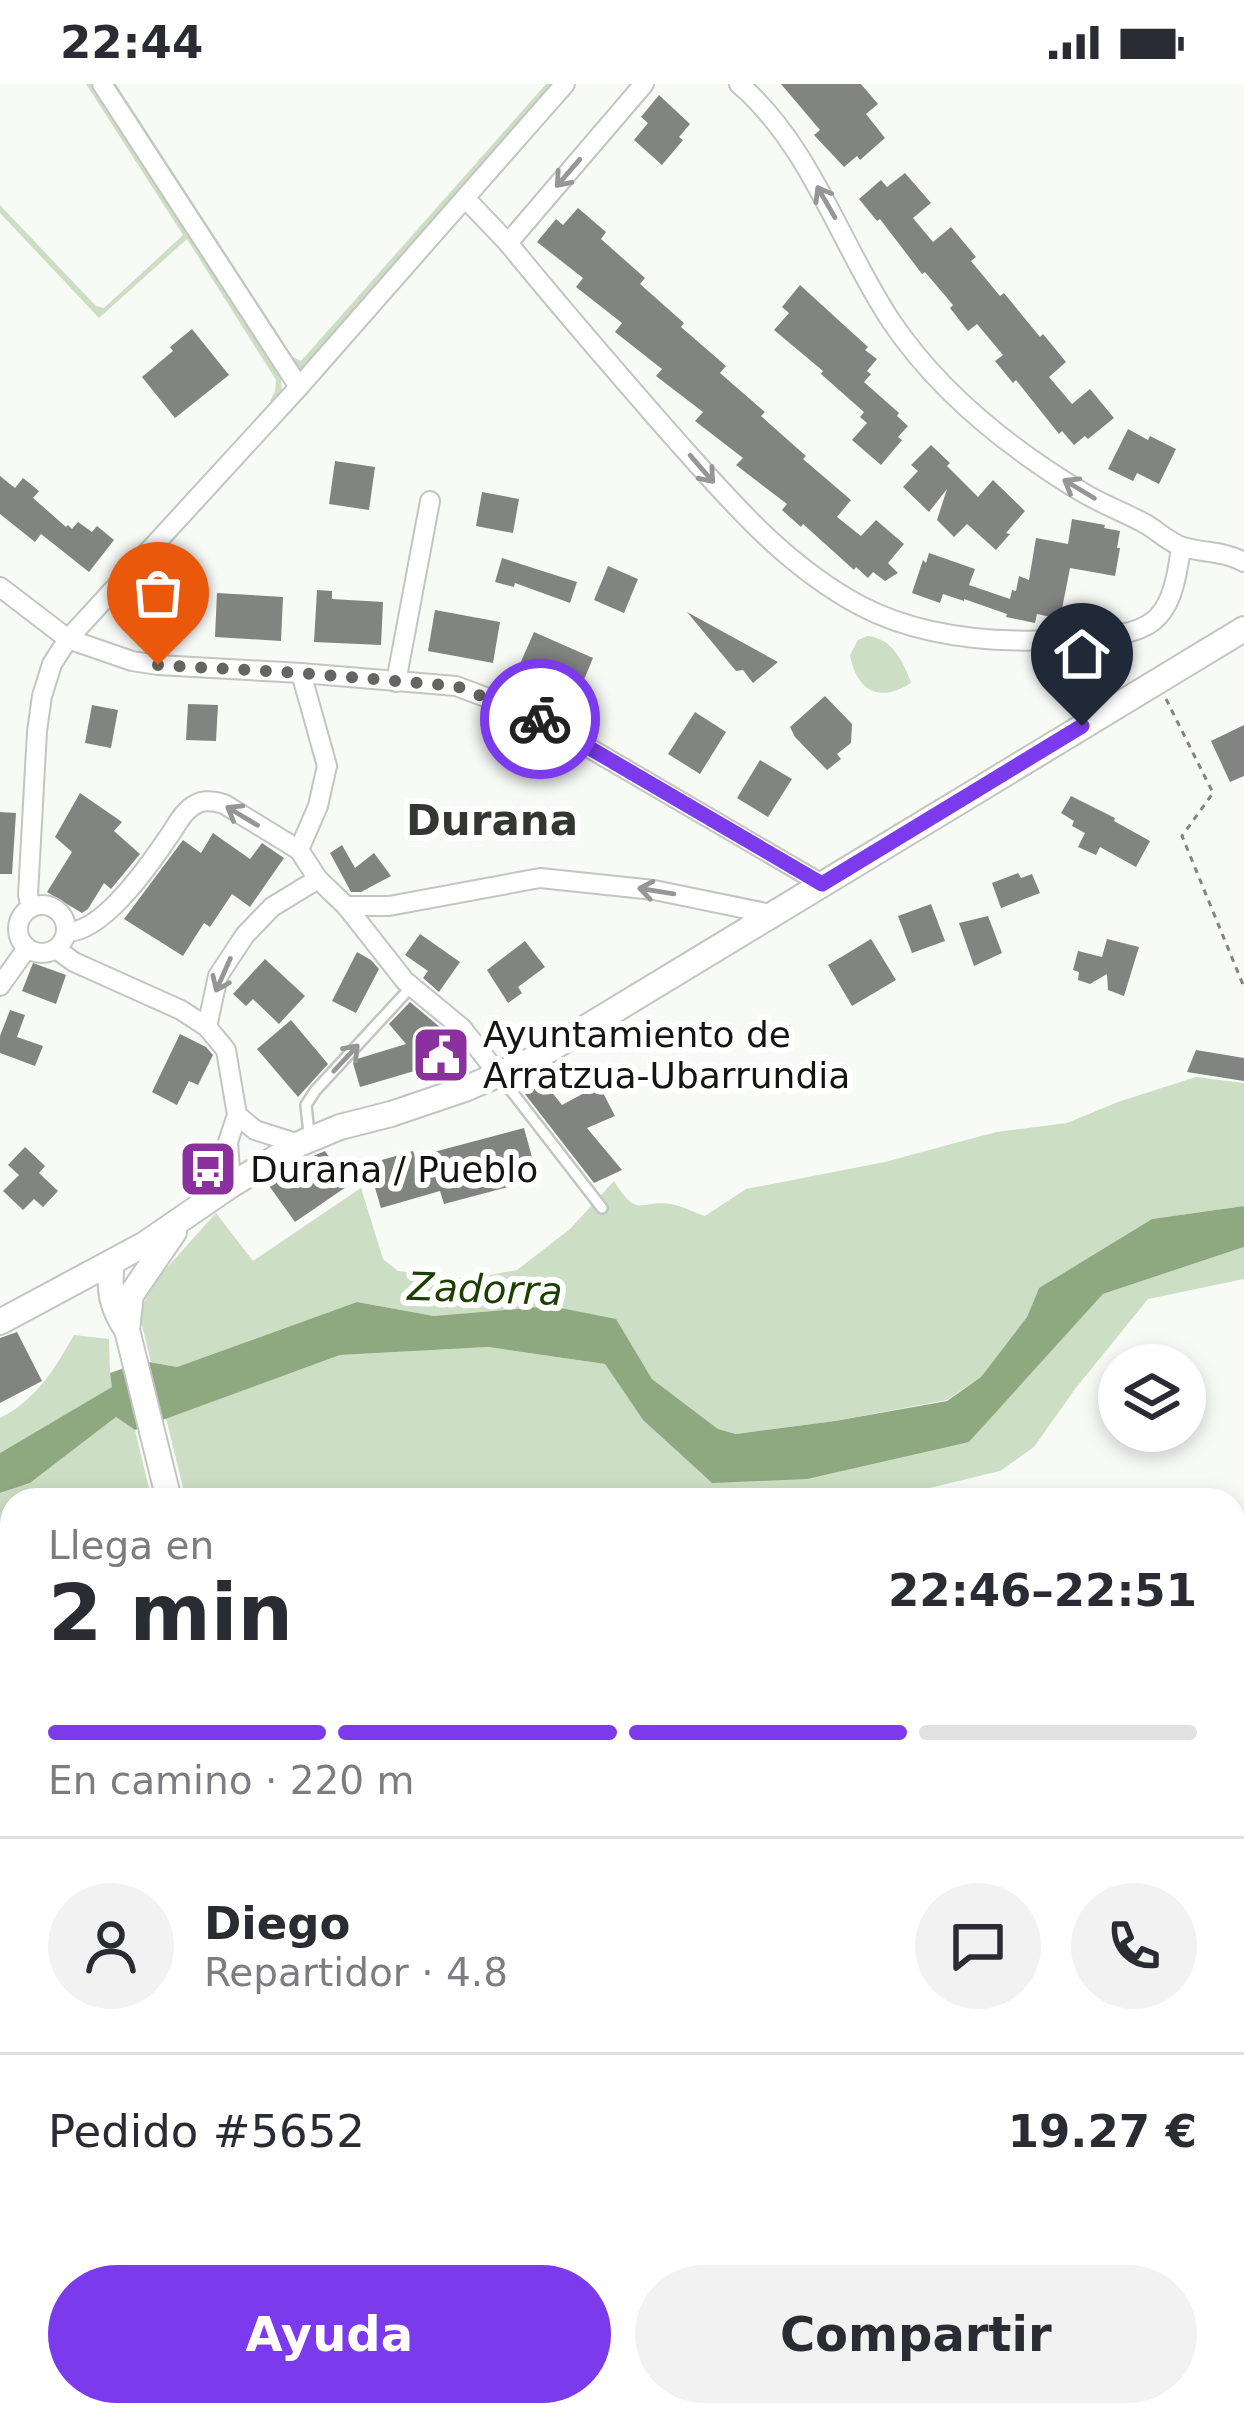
<!DOCTYPE html>
<html lang="es">
<head>
<meta charset="utf-8">
<style>
  body { margin:0; font-family:"DejaVu Sans",sans-serif; background:#f2f2f3; color:#2b2b33; height:100vh; display:flex; flex-direction:column; font-size:45px; white-space:nowrap }
  * { box-sizing:border-box; margin:0 }
  p { font-size:39px; color:#7c7c81 }
  .icon { flex:none; width:66px; height:66px; fill:none; stroke:currentColor; stroke-width:2; stroke-linecap:round; stroke-linejoin:round }
  .map { position:relative; flex:1; overflow:hidden }
  .panel { position:absolute; left:0px; top:1404px; width:1245px; height:939px; display:flex; flex-direction:column; background:#fff; border-radius:36px 36px 0 0; box-shadow:0 6px 18px #0003 }
  .panel>* { flex:none }
  .controls { position:absolute; left:1098px; top:1260px; display:grid; gap:24px }
  .controls a { display:grid; place-items:center; width:108px; height:108px; border-radius:50%; background:#fff; box-shadow:0 6px 18px #0003; font-size:60px }
  .pin { position:absolute; display:grid; place-items:center; width:102px; height:102px; color:#fff; margin:-123px -51px; border-radius:50% 50% 50% 0; rotate:-45deg; box-shadow:0 0 12px #0007 }
  .pin .icon { rotate:45deg }
  .courier { position:absolute; display:grid; place-items:center; width:120px; height:120px; margin:-60px; border:9px solid #7c3aed; border-radius:50%; background:#fff; color:#222; box-shadow:0 3px 15px #0007 }
  .summary em { font-style:normal; font-weight:700 }
  .summary div { display:flex; flex-direction:column-reverse }
  .summary { display:flex; align-items:center; justify-content:space-between; height:204px; padding:0 48px }
  h1 { font-size:78px; font-weight:700; line-height:90px }
  .bar { display:grid; grid-template-columns:repeat(4,1fr); gap:18px 12px; align-content:center; height:144px; padding:0 48px }
  .bar i { height:15px; border-radius:9px; background:#e1e1e2 }
  .bar .active { background:#7c3aed }
  .bar p { grid-column:span 4 }
  .line { display:flex; align-items:center; gap:30px; padding:0 48px; border-top:3px solid #e1e1e2 }
  .line div { flex:1 }
  .round { display:grid; place-items:center; flex:none; width:126px; height:126px; border-radius:63px; background:#f2f2f3 }
  .action { display:flex; gap:24px; margin-top:auto; padding:24px 48px }
  .action a { flex:1; height:138px; border-radius:72px; background:#7c3aed; color:#fff; font-size:48px; font-weight:700; line-height:138px; text-align:center }
  .action a+a { background:#f2f2f3; color:#2b2b33 }
  .status { display:flex; justify-content:space-between; align-items:center; height:84px; padding:0 60px; background:#fff; direction:ltr }
  .status svg { height:33px; fill:currentColor }
  .map>svg:first-child { display:block }
  .green { fill:#ccdec3 }
  .water { fill:#8ea980 }
  .building { fill:#828481 }
  .lines { fill:none; stroke-linecap:round; stroke-linejoin:round }
  .lane-casing { stroke:#c2c5c1; stroke-width:14 }
  .street-casing { stroke:#c2c5c1; stroke-width:22 }
  .secondary-casing { stroke:#c2c5c1; stroke-width:28 }
  .path { stroke:#838582; stroke-width:3; stroke-dasharray:6 6; stroke-linecap:butt }
  .lane { stroke:#fff; stroke-width:9 }
  .street { stroke:#fff; stroke-width:18 }
  .secondary { stroke:#fff; stroke-width:24 }
  .oneway { stroke:#959695 }
  .done { stroke:#646562; stroke-width:12; stroke-dasharray:0 21.6 }
  .route { stroke:#7c3aed; stroke-width:15 }
  .labels { text-anchor:middle; dominant-baseline:central; stroke-width:12; stroke-linejoin:round; paint-order:stroke }
  .poi-label { font-size:36px; fill:#141513; stroke:#fff; text-anchor:start }
  .water-label { font-size:39px; font-style:italic; fill:#1c3f00; stroke:#fff }
  .quarter-label { font-size:42px; font-weight:bold; fill:#343633; stroke:#fff }
</style>
</head>
<body>
<div class="status"><b>22:44</b><svg viewBox="0 0 49 12"><path d="M0 12V9h3v3zM5 12V6h3v6zM10 12V3h3v9zM15 12V0h3v12zM26 1h20v11H26zM47 4h2v5h-2z"/></svg></div>
<div class="map">
<svg width="1244" height="2341" viewBox="0 0 1244 2341">
  <rect width="100%" height="100%" fill="#f8faf6"/>
  <g class="green">
    <path d="M86,0H95L280,286L282,308L273,319L270,317L275,307L276,296L187,155L99,234L0,129V121L96,222L104,224L183,151Z"/>
    <path d="M108,0H116L293,273L301,277L546,0H555L307,286H293Z"/>
    <path d="M867,552C892,554 903,577 911,599C880,619 857,608 850,571L858,556Z"/>
    <path d="M1196,993L1244,999V1122L1152,1135L1039,1204L1027,1233L981,1293L947,1316L835,1337L736,1350L718,1345L652,1295L616,1236L552,1222L434,1232L357,1218L177,1283L151,1278L139,1229L154,1198L216,1129L253,1177L361,1104L383,1175L398,1187L468,1195L517,1186L570,1145L614,1097C639,1138 641,1113 675,1121C685,1123 695,1129 705,1132L746,1105L885,1078L996,1048L1067,1039L1118,1018Z"/>
    <path d="M1244,1163V1195L1148,1215L1075,1305L1034,1363L1000,1387L888,1414L865,1416H186L166,1334L340,1271L488,1263L605,1280L643,1336L712,1399L969,1358L1103,1210Z"/>
    <path d="M74,1251L109,1255L110,1289L113,1303L0,1369V1334C36,1316 54,1286 74,1251Z"/>
    <path d="M116,1333L135,1346L151,1412H159L160,1416H12V1558L0,1520V1409L30,1399Z"/>
    <path d="M1244,1521V1699L1233,1656V1525Z"/>
  </g>
  <path class="water" d="M1244,1122V1163L1103,1210L969,1358L807,1395L712,1399L643,1336L605,1280L488,1263L340,1271L135,1346L116,1333L30,1399L0,1409V1369L112,1303L110,1289L144,1277L177,1283L357,1218L434,1232L551,1222L616,1235L652,1295L718,1345L736,1350L835,1337L947,1317L981,1293L1027,1233L1039,1204L1152,1135Z"/>
  <g class="building">
    <path d="M781,0H861L878,20L866,30L885,54L860,76L857,72L844,83L814,51L820,46Z"/>
    <path d="M659,11L690,40L679,53L683,56L662,81L634,56L648,39L641,33Z"/>
    <path d="M905,89L931,119L913,134L933,158L951,143L976,173L971,177L1000,212L1004,209L1040,253L1043,250L1066,278L1049,293L1072,320L1090,305L1114,334L1088,355L1085,352L1074,361L1062,347L1059,350L1016,296L1013,299L995,277L1003,271L977,240L968,247L950,224L953,221L925,188L922,190L880,135L877,137L859,115L881,96L887,103Z"/>
    <path d="M578,124L606,148L601,155L645,194L640,200L684,239L681,243L726,282L720,289L765,328L761,332L806,372L803,375L851,416L837,433L861,452L876,436L904,460L888,479L898,489L885,497L873,488L868,494L856,483L854,486L803,440L801,443L782,426L787,420L736,381L743,374L695,337L703,328L656,292L662,285L615,248L622,239L576,203L583,194L537,158L556,135L563,141Z"/>
    <path d="M800,201L868,263L865,266L877,275L867,287L871,290L864,298L899,329L897,332L908,342L898,353L902,356L881,381L852,356L867,339L860,333L864,328L821,290L823,287L774,246L789,229L782,223Z"/>
    <path d="M192,245L229,291L175,334L142,293L173,267L170,263Z"/>
    <path d="M1128,345L1148,356L1150,352L1176,365L1159,400L1137,389L1133,397L1108,385Z"/>
    <path d="M931,361L950,379L947,382L978,413L993,396L1025,427L1006,449L1010,450L996,466L967,440L954,453L937,436L947,405L929,428L903,403L918,387L911,381Z"/>
    <path d="M335,377L375,383L369,426L329,420Z"/>
    <path d="M0,392L15,404L23,394L39,407L33,414L66,443L68,441L72,445L78,438L92,448L97,442L114,456L89,488L41,450L35,458L0,430Z"/>
    <path d="M482,408L519,415L513,449L476,442Z"/>
    <path d="M1072,435L1105,441L1104,444L1120,447L1117,464H1120L1115,492L1070,484L1060,535L1037,530L1035,539L1006,533L1007,530L964,515V517L943,510L940,519L912,509L923,476L926,479L929,469L975,485L969,501L1010,515L1012,506L1016,507L1019,492L1029,496L1036,454L1068,460Z"/>
    <path d="M502,474L577,498L570,519L515,499L514,503L495,498Z"/>
    <path d="M608,482L638,495L624,529L594,516Z"/>
    <path d="M317,506L332,507V515L383,518L381,561L314,558Z"/>
    <path d="M155,509L189,511L187,552L153,550Z"/>
    <path d="M217,509L283,513L281,557L215,553Z"/>
    <path d="M435,526L500,538L493,579L428,567Z"/>
    <path d="M687,528L778,578L753,599L743,586L736,587Z"/>
    <path d="M534,548L593,574L576,615L516,589Z"/>
    <path d="M825,612L852,640L851,659L837,670L841,675L827,686L795,653L790,643Z"/>
    <path d="M188,620L218,621L216,657L186,656Z"/>
    <path d="M92,621L118,626L111,664L85,659Z"/>
    <path d="M695,628L726,648L700,690L668,670Z"/>
    <path d="M1244,641V692L1230,698L1211,657Z"/>
    <path d="M760,676L792,695L768,733L737,714Z"/>
    <path d="M80,709L122,738L114,747L140,770L111,805L104,799L88,825L82,829L47,808L72,768L55,753Z"/>
    <path d="M1071,712L1115,734L1114,737L1150,757L1136,783L1100,763L1096,771L1078,763L1085,749L1072,742L1074,737L1061,729Z"/>
    <path d="M0,728L16,729L12,790H0Z"/>
    <path d="M213,749L250,775L262,759L284,774L250,823L232,810L210,843L204,839L183,872L124,835L183,756L201,769Z"/>
    <path d="M342,761L355,784L374,769L391,792L361,808H351L330,769Z"/>
    <path d="M1018,789L1021,794L1032,790L1040,809L1001,824L992,799Z"/>
    <path d="M931,820L945,857L912,869L898,832Z"/>
    <path d="M988,832L1002,869L974,882L959,839Z"/>
    <path d="M420,850L460,878L439,908L423,894L428,887L405,871Z"/>
    <path d="M871,855L896,896L852,922L828,881Z"/>
    <path d="M1107,855L1139,863L1124,912L1108,906L1107,890L1090,900L1078,896L1079,888L1073,886L1078,867L1102,873Z"/>
    <path d="M525,857L545,883L518,903L522,909L508,919L487,886Z"/>
    <path d="M357,868L371,876L379,885L356,929L332,917Z"/>
    <path d="M265,875L305,912L279,940L253,915L246,922L233,910Z"/>
    <path d="M33,879L66,891L56,920L22,907Z"/>
    <path d="M410,918L447,949L466,973L435,994L428,983L360,1003L353,979L357,975L406,960L389,940Z"/>
    <path d="M10,926L25,931L17,953L43,962L35,982L0,969V952Z"/>
    <path d="M291,936L328,980L298,1013L257,965Z"/>
    <path d="M180,950L206,963L213,971L198,1001L189,997L177,1021L152,1008Z"/>
    <path d="M1196,966L1244,974V997L1187,988Z"/>
    <path d="M539,992L562,1021L599,1001L615,1032L587,1044L622,1086L594,1099L521,1005Z"/>
    <path d="M524,1044L538,1095L444,1120L440,1107L381,1124L368,1080L413,1067L415,1073Z"/>
    <path d="M25,1063L45,1082L39,1089L58,1107L43,1123L34,1115L23,1126L3,1107L19,1091L8,1081Z"/>
    <path d="M325,1067L349,1101L295,1138L267,1099L306,1075Z"/>
    <path d="M17,1248L42,1297L0,1319V1254Z"/>
  </g>
  <g class="lines">
    <g class="lane-casing">
      <g id="lane">
        <path d="M499,991L602,1124"/>
        <path d="M309,1050L306,1021L315,1007L411,903"/>
      </g>
    </g>
    <g class="street-casing">
      <g id="street">
        <path d="M102,0L299,303"/>
        <path d="M644,0L508,159C560,223 613,284 667,346C726,412 782,480 861,522C926,556 1004,560 1075,555C1152,550 1171,543 1181,463"/>
        <path d="M739,0C811,62 840,160 891,237C941,311 1011,366 1087,411C1105,421 1125,429 1144,439C1157,446 1169,459 1183,463C1204,469 1224,467 1244,478"/>
        <path d="M465,114L508,159"/>
        <path d="M0,503L68,555L132,577L158,581L301,589L456,602L531,630L822,800"/>
        <path d="M396,598L430,417"/>
        <path d="M299,766L318,722L327,682L301,589"/>
        <circle cx="42" cy="845" r="24"/>
        <path d="M346,822H389L540,794L654,806L771,830"/>
        <path d="M31,824L28,811L37,647L42,612L52,580L68,555L299,303L565,0"/>
        <path d="M66,848C102,849 148,783 167,755C174,746 180,732 189,725C200,715 211,716 224,720L299,766L318,795L346,822L405,897L462,944L499,991"/>
        <path d="M56,865L74,878L181,926L207,943L226,966L237,1031L228,1058L231,1101"/>
        <path d="M0,902L27,864"/>
        <path d="M207,943L218,892L245,851L272,823L318,795"/>
        <path d="M237,1031L255,1046L299,1060"/>
        <path d="M261,2341L268,2331"/>
      </g>
    </g>
    <g class="secondary-casing">
      <g id="secondary">
        <path d="M112,1179C108,1206 112,1224 127,1246L169,1416"/>
        <path d="M0,1238L145,1160L231,1101L299,1060L340,1043L391,1030L465,1005L534,975L1244,545"/>
        <path d="M127,1246L131,1211L174,1148"/>
        <path d="M450,2331L453,2341"/>
      </g>
    </g>
    <g class="path">
      <path d="M1166,615L1213,709L1182,752L1244,903"/>
      <path d="M1233,1855L1244,1848"/>
      <path d="M0,1880L12,1875"/>
      <path d="M1233,1882L1244,1875"/>
      <path d="M531,2341L545,2331"/>
      <path d="M550,2341L565,2331"/>
      <path d="M967,2341L988,2331"/>
    </g>
    <use href="#lane" class="lane"/>
    <use href="#street" class="street"/>
    <use href="#secondary" class="secondary"/>
  </g>
  <defs><path id="oneway-shaft" d="M-6 0H5M1.5-3L5.5 0L1.5 3" fill="none" stroke-width="1.6" stroke-linecap="round" stroke-linejoin="round" transform="scale(3)"/></defs>
  <g class="oneway">
    <use href="#oneway-shaft" transform="translate(568 89) rotate(131)"/>
    <use href="#oneway-shaft" transform="translate(826 118) rotate(-120)"/>
    <use href="#oneway-shaft" transform="translate(702 385) rotate(49)"/>
    <use href="#oneway-shaft" transform="translate(1079 405) rotate(-149)"/>
    <use href="#oneway-shaft" transform="translate(242 732) rotate(-149)"/>
    <use href="#oneway-shaft" transform="translate(656 807) rotate(-171)"/>
    <use href="#oneway-shaft" transform="translate(223 891) rotate(114)"/>
    <use href="#oneway-shaft" transform="translate(346 974) rotate(-47)"/>
  </g>
  <g class="lines">
    <path class="done" d="M158,581L301,589L456,602L540,635"/>
    <path class="route" d="M540,635L822,800L1082,642"/>
  </g>
  <defs>
    <g id="civic-square" transform="scale(3)"><rect x="-9" y="-9" width="18" height="18" rx="4" fill="#8a319d" stroke="#fff"/><path d="M-.6-6.5H3V-4.5H.6V-3L4-1V1h2V6H-6V1h2V-1L-.6-3ZM-1.2 2.5V6h2.4V2.5Z" fill="#fff"/></g>
    <g id="bus-square" transform="scale(3)"><rect x="-9" y="-9" width="18" height="18" rx="4" fill="#8a319d" stroke="#fff"/><path d="M-5-6H5V4H4V6H2V4H-2V6H-4V4H-5ZM-3.5-4V0h7V-4ZM-3.5 1.2v1.5H-2V1.2ZM2 1.2v1.5H3.5V1.2Z" fill="#fff"/></g>
  </defs>
  <g fill-rule="evenodd">
    <use href="#civic-square" x="441" y="971"/>
    <use href="#bus-square" x="208" y="1085"/>
  </g>
  <g class="labels">
    <g class="poi-label">
      <text x="483" y="950">Ayuntamiento de<tspan x="483" dy="41">Arratzua-Ubarrundia</tspan></text>
      <text x="250" y="1085">Durana / Pueblo</text>
    </g>
    <g class="water-label">
      <text transform="translate(485 1205) rotate(2)">Zadorra</text>
    </g>
    <g class="quarter-label">
      <text x="492" y="736">Durana</text>
    </g>
  </g>
</svg>
<div class="controls">
<a><svg class="icon" aria-label="layers" viewBox="0 0 24 24"><path d="M12 4l9 5-9 5-9-5zM3 14l9 5 9-5"/></svg></a>
</div>
<div class="pin" style="left:158px;top:581px;background:#ea580c"><svg class="icon" aria-label="bag" viewBox="0 0 24 24"><path d="M5 8h14l-1 12H6zM9 8a3 3 0 0 1 6 0"/></svg></div>
<div class="pin" style="left:1082px;top:642px;background:#1f2937"><svg class="icon" aria-label="home" viewBox="0 0 24 24"><path d="M3 11l9-7 9 7M6 9v11h12V9"/></svg></div>
<div class="courier" style="left:540px;top:635px"><svg class="icon" aria-label="bike" viewBox="0 0 24 24"><circle cx="6" cy="16" r="4"/><circle cx="18" cy="16" r="4"/><path d="M6 16l4-8h5l3 8M10 8l3 8H6M13 5h3"/></svg></div>
<section class="panel">
<div class="summary"><div><h1>2 min</h1><p>Llega en</p></div><em>22:46–22:51</em></div>
<div class="bar"><i class="active"></i><i class="active"></i><i class="active"></i><i></i><p>En camino · 220 m</p></div>
<div class="line" style="height:216px"><a class="round"><svg class="icon" aria-label="person" viewBox="0 0 24 24"><circle cx="12" cy="8" r="4"/><path d="M4 21q1-7 8-7t8 7"/></svg></a><div><b>Diego</b><p>Repartidor · 4.8</p></div><a class="round"><svg class="icon" aria-label="chat" viewBox="0 0 24 24"><path d="M4 5h16v11H9l-5 4z"/></svg></a><a class="round"><svg class="icon" aria-label="phone" viewBox="0 0 24 24"><path d="M5 4h4l2 5-3 2q2 4 5 5l2-3 5 2v4C11 20 4 13 5 4z"/></svg></a></div>
<div class="line" style="height:156px"><div>Pedido #5652</div><b>19.27 €</b></div>
<div class="action"><a>Ayuda</a><a>Compartir</a></div>
</section>
</div>
</body>
</html>
